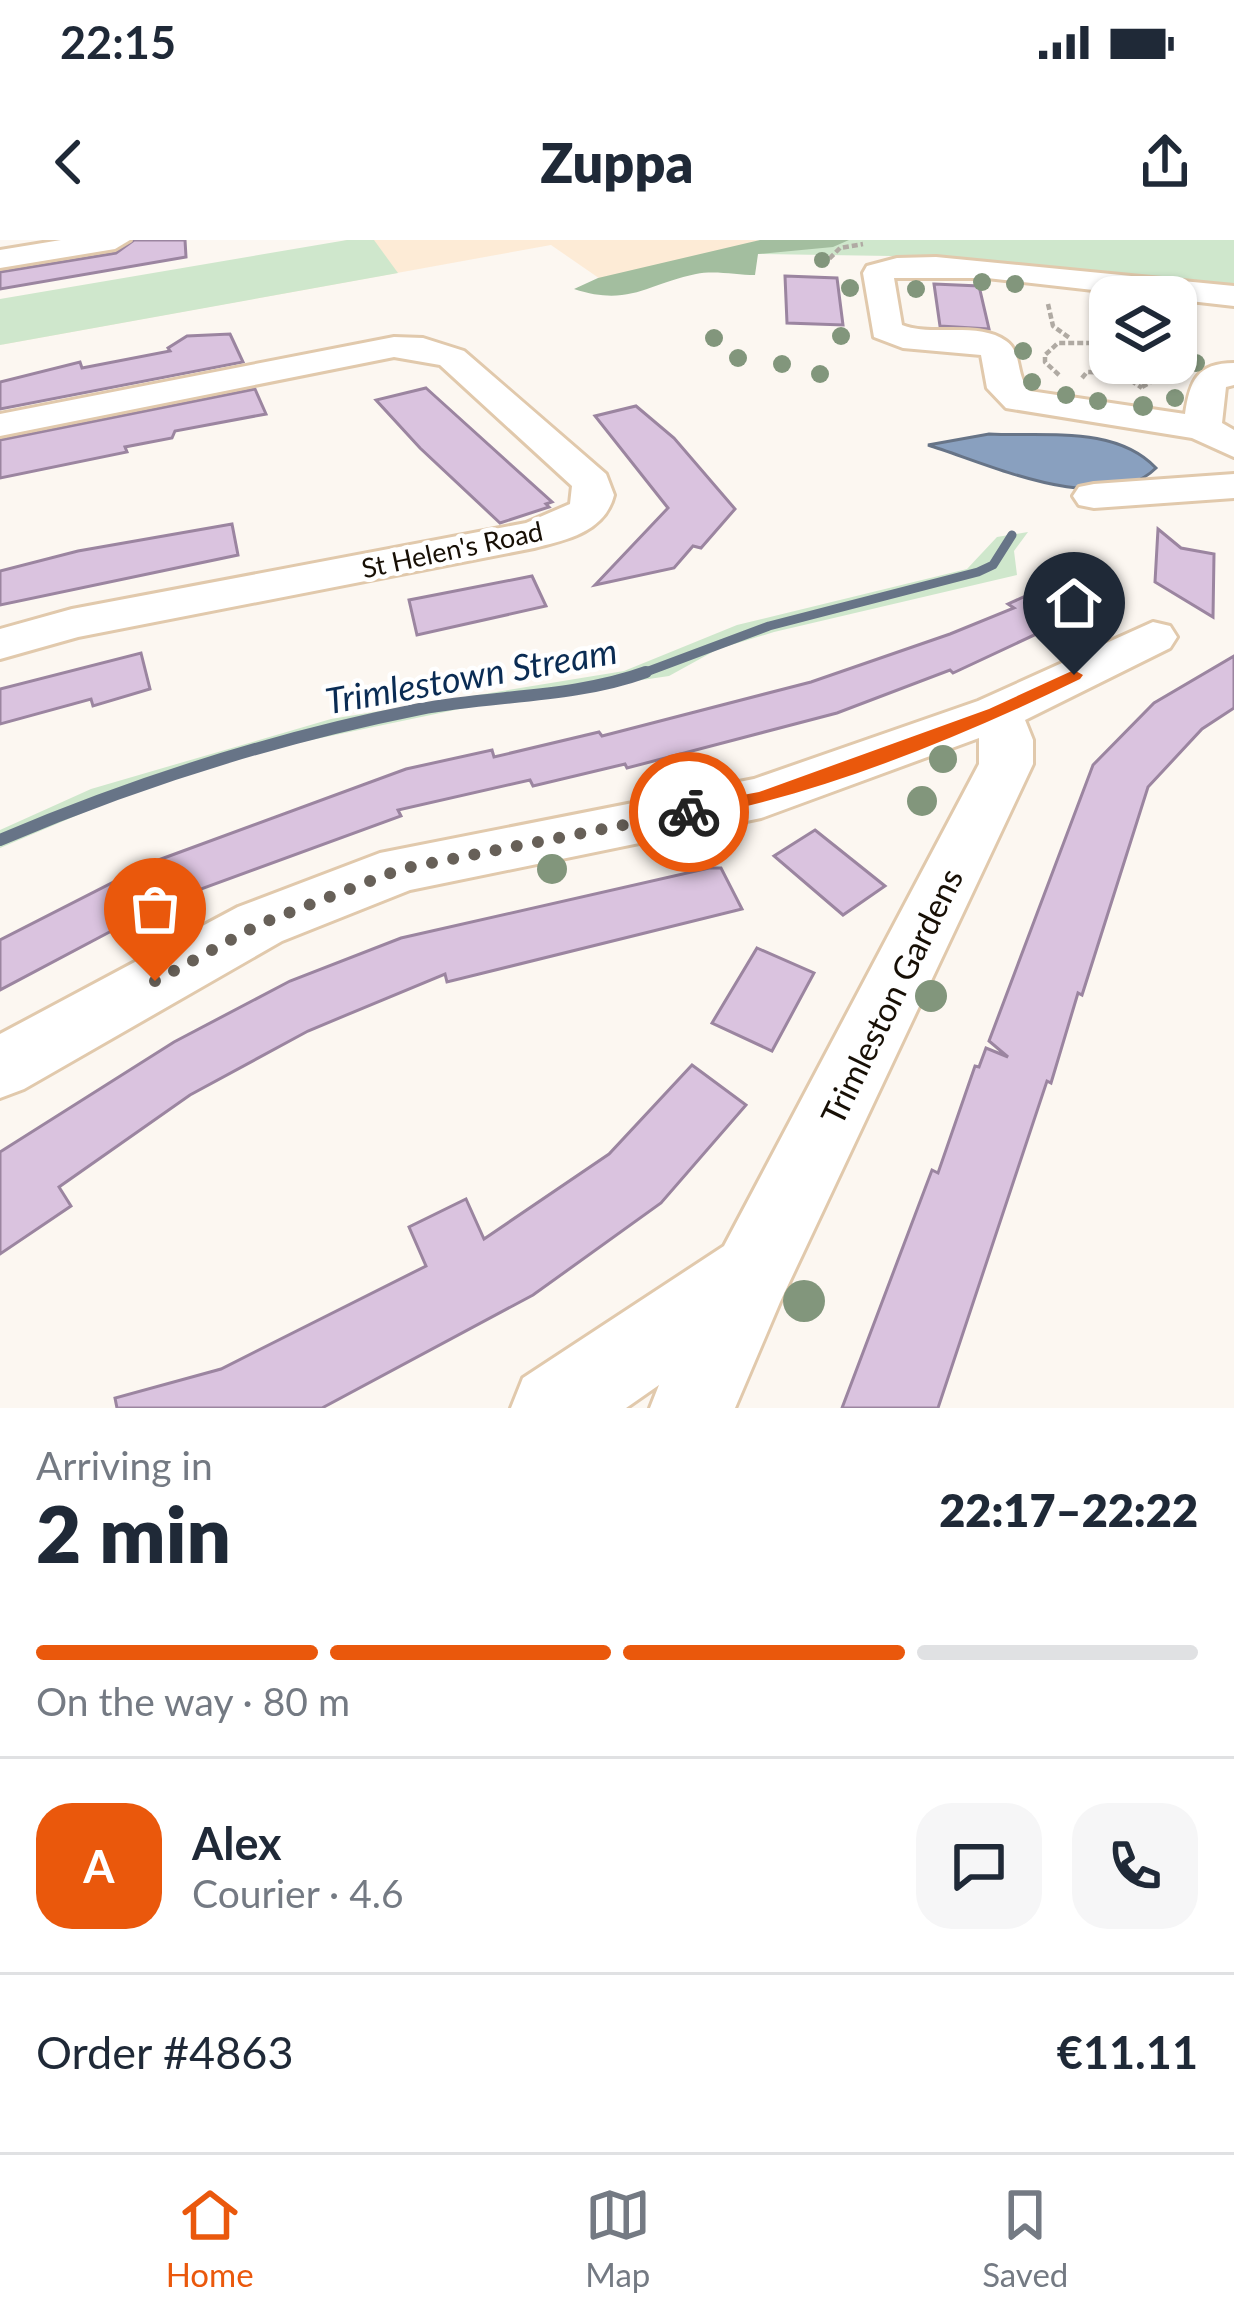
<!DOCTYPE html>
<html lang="en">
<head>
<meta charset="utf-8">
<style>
  body { margin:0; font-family:Lato,sans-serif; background:#f6f6f7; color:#1f2937; height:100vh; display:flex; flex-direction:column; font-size:45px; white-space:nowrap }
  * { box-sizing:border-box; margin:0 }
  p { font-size:39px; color:#747a83 }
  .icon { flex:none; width:66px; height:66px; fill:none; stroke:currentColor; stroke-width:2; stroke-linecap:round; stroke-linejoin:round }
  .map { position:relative; height:1168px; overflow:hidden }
  .drawer { display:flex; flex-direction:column; background:#fff; flex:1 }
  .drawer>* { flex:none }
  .tools { position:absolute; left:1089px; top:36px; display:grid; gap:24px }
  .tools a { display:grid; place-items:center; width:108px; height:108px; border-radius:24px; background:#fff; box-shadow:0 3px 9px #0004; font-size:60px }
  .pin { position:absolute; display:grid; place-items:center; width:102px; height:102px; color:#fff; margin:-123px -51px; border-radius:50% 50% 50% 0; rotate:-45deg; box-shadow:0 0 12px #0007 }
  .pin .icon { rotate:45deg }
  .courier { position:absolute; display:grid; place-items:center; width:120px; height:120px; margin:-60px; border:9px solid #ea580c; border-radius:50%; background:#fff; color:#222; box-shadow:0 3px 15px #0007 }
  .summary em { font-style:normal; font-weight:800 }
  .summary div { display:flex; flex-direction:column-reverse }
  .summary { display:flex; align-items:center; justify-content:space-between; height:204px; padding:0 36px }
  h1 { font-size:78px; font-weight:800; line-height:90px }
  .bar { display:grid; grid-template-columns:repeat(4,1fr); gap:18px 12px; align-content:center; height:144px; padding:0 36px }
  .bar i { height:15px; border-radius:9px; background:#e0e1e3 }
  .bar .active { background:#ea580c }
  .bar p { grid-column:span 4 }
  .line { display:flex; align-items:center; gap:30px; padding:0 36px; border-top:3px solid #e0e1e3 }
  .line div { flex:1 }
  .round { display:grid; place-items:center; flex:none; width:126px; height:126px; border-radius:36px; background:#f6f6f7 }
  .status { display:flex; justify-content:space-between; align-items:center; height:84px; padding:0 60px; background:#fff; direction:ltr }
  .status svg { height:33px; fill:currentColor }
  header { display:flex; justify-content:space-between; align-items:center; height:156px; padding:0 36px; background:#fff; font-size:54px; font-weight:800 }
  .menu { display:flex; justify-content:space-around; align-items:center; height:168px; border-top:3px solid #e0e1e3; background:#fff; font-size:33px; color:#747a83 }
  .menu a { display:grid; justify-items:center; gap:6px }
  .menu .active { color:#ea580c }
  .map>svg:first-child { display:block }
  .built { fill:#fdebd6 }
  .green { fill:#cfe7cc }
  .forest { fill:#a3be9f }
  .water { fill:#89a0bf; stroke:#677487; stroke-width:3 }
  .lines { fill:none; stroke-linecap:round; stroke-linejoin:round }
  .stream-far1 { stroke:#677487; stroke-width:9 }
  .stream { stroke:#677487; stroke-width:12 }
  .building { fill:#dac3df; stroke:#9b85a0; stroke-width:3 }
  .minor-casing { stroke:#e1c9ac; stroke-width:6 }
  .path { stroke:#b0aaa3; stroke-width:4.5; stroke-dasharray:6 3; stroke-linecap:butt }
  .minor { fill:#fff; fill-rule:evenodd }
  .tree { fill:#82967c }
  .route { fill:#ea580c }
  .done { stroke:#676058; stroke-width:12; stroke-dasharray:0 21.6 }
  .labels { text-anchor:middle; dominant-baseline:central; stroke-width:9; stroke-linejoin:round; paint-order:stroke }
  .far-street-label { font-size:27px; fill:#170f05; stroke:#fff }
  .street-label { font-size:33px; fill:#170f05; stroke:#fff }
  .water-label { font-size:36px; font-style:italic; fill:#0a2c54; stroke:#fff }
</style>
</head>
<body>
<div class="status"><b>22:15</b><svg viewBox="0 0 49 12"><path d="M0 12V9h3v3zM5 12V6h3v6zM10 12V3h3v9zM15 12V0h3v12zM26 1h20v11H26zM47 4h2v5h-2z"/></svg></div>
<header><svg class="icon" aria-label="back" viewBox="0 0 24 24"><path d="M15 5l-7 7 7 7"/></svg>Zuppa<svg class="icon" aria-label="share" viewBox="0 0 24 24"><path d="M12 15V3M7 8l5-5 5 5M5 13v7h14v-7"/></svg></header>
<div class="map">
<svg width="1234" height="1168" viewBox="0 0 1234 1168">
  <rect width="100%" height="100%" fill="#fcf7f1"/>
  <path class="built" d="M347,0H760L606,43L551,5L0,105Z"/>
  <g class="green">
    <path d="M347,0H374L398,33L0,105V59Z"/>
    <path d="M760,0H1234V46L956,17L757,14Z"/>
    <path d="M1028,292L1014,311L1017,335L774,392L718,409L669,436L493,462L292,504L158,541L0,608V590L91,549L331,479L624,431L737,385L967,329L997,297Z"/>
  </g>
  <path class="forest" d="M760,0H849L833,7L758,14L755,35C737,35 714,30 696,34C647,44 629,67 574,49L598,38Z"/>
  <path class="water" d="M989,194C1045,197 1115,185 1156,228C1104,279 989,224 928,205Z"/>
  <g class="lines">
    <path class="stream-far1" d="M638,435L769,386L978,332L993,325L1012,295"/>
    <path class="stream" d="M0,600C136,542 275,498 420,469C495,455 574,458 646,432"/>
  </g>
  <g class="building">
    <path d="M134,0H185L186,17L0,49V32L116,13Z"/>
    <path d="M785,36L837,38L843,85L787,83Z"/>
    <path d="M934,44L979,46L989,89L940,86Z"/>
    <path d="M230,94L243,122L0,169V142L80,122L82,128L170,111L168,108L187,96Z"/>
    <path d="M426,148L552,262L546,264L549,267L500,283L420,208L376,160Z"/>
    <path d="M255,149L266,174L175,191L172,198L125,207L127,212L0,238V200Z"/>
    <path d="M636,166L674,198L735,269L701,308L693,306L674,328L595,345L668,268L595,176Z"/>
    <path d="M232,284L238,315L0,365V331L78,311Z"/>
    <path d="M1158,289L1181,308L1214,314L1213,377L1155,342Z"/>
    <path d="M532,336L546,366L417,395L409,360Z"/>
    <path d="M1070,336L1109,360L953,433L950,430L837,473L627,528L625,524L533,546L530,540L398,570L401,576L168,661L0,750V700L153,622L406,529L492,510L494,517L599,492L602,496L811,442L950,394L1014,368L1008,364Z"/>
    <path d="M141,413L150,449L93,466L91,459L0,484V449Z"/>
    <path d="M1234,416V468L1202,489L1148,547L1082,755L1078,753L1051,843L1047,841L938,1168H842L932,930L938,933L975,826L979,827L986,808L1008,817L989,801L1093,525L1154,463Z"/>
    <path d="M815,590L885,646L843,675L774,616Z"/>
    <path d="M709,628H721L742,669L447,742L445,734L308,791L190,855L59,947L71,966L0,1014V912L174,802L290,741L401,698Z"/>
    <path d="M757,708L814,733L772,811L712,783Z"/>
    <path d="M692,825L746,865L661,963L533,1055L322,1168H117L115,1158L221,1129L426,1026L409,987L466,959L484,999L609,914Z"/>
  </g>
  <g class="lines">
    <g class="minor-casing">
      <g id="minor">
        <path d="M61,0H130L115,9L0,28V10Z"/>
        <path d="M936,17L1234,46V66L987,38H894L902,85C932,97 979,81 1006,101C1023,113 1015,137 1030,151L1185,174C1190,141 1197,123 1234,123V145L1226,147L1222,183L1234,190V217L1192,198L1006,168L987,148L981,115L903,108L874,97L863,33L867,26L897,18Z"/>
        <path d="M394,97L423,98L464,111L606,234L614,255C605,292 566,300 534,308L78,397L0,419V389L72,369L526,283L570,264L572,246L440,125L394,117L0,196V174Z"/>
        <path d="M1234,234V258L1094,268L1079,265L1073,256L1079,247L1094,244Z"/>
        <path d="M1153,382L1170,386L1177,397L1170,408L1025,480L1033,500V524L780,1062L735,1168H650L659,1145L626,1168H511L523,1138L724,1006L979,524V498L761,578L410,650L282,701L24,849L0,858V794L238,667L380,613L754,539L978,461Z"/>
      </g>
    </g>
    <g class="path">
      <path d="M823,25L840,8L863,4"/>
      <path d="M1048,64L1053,86L1071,99"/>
      <path d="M1059,135L1045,122V115L1058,103H1110"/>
      <path d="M1082,138L1087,132L1120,133L1142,148"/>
      <path d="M1142,147L1159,137L1158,123"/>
    </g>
    <use href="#minor" class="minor"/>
  </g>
  <g class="tree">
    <circle cx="822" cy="20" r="8"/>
    <circle cx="982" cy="42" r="9"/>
    <circle cx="1015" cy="44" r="9"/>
    <circle cx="850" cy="48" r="9"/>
    <circle cx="916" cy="49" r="9"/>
    <circle cx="841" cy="96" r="9"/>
    <circle cx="714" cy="98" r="9"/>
    <circle cx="1023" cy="111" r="9"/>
    <circle cx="738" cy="118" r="9"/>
    <circle cx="1196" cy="123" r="9"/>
    <circle cx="782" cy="124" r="9"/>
    <circle cx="820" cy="134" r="9"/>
    <circle cx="1032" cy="142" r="9"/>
    <circle cx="1066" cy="155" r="9"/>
    <circle cx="1175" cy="158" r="9"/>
    <circle cx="1098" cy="161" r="9"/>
    <circle cx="1143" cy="166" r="10"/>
    <circle cx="943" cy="519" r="14"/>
    <circle cx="922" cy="561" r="15"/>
    <circle cx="552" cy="629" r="15"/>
    <circle cx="931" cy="756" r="16"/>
    <circle cx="804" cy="1061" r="21"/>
  </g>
  <path class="route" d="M1074,430L1083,435L1080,439C957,499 824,553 689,579L680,572L689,565L759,552L989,469Z"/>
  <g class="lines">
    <path class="done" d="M155,741L260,684L401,629L689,572"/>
  </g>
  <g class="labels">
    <g class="far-street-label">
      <text transform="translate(452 309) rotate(-12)">St Helen's Road</text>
    </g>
    <g class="street-label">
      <text transform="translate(891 756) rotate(-64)">Trimleston Gardens</text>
    </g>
    <g class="water-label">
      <text transform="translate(471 435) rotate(-10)">Trimlestown Stream</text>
    </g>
  </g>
</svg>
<div class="tools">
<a><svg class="icon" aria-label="layers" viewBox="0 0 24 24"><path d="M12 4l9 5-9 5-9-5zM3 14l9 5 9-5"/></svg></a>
</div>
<div class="pin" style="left:155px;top:741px;background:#ea580c"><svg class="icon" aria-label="bag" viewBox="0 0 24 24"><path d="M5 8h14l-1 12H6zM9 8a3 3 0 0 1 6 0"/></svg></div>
<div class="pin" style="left:1074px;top:435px;background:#1f2937"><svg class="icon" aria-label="home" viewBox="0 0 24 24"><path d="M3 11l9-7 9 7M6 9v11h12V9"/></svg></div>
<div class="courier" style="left:689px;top:572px"><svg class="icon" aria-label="bike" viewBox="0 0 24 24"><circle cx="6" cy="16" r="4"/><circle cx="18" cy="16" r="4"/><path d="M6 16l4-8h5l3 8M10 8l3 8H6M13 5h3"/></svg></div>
</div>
<section class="drawer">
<div class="summary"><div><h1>2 min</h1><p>Arriving in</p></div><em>22:17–22:22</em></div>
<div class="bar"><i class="active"></i><i class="active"></i><i class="active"></i><i></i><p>On the way · 80 m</p></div>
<div class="line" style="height:216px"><b class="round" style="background:#ea580c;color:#fff">A</b><div><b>Alex</b><p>Courier · 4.6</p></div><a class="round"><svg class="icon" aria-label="chat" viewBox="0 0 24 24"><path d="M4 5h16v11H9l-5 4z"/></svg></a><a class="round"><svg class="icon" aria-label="phone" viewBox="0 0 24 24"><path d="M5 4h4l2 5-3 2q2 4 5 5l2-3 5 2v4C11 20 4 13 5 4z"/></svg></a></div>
<div class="line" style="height:156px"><div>Order #4863</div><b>€11.11</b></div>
</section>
<nav class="menu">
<a class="active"><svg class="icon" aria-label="home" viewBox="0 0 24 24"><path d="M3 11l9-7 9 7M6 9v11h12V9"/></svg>Home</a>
<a><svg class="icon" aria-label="map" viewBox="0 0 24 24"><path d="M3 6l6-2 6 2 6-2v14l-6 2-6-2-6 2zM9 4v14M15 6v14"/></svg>Map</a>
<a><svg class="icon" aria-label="saved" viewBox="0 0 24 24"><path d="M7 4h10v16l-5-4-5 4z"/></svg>Saved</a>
</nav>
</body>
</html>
